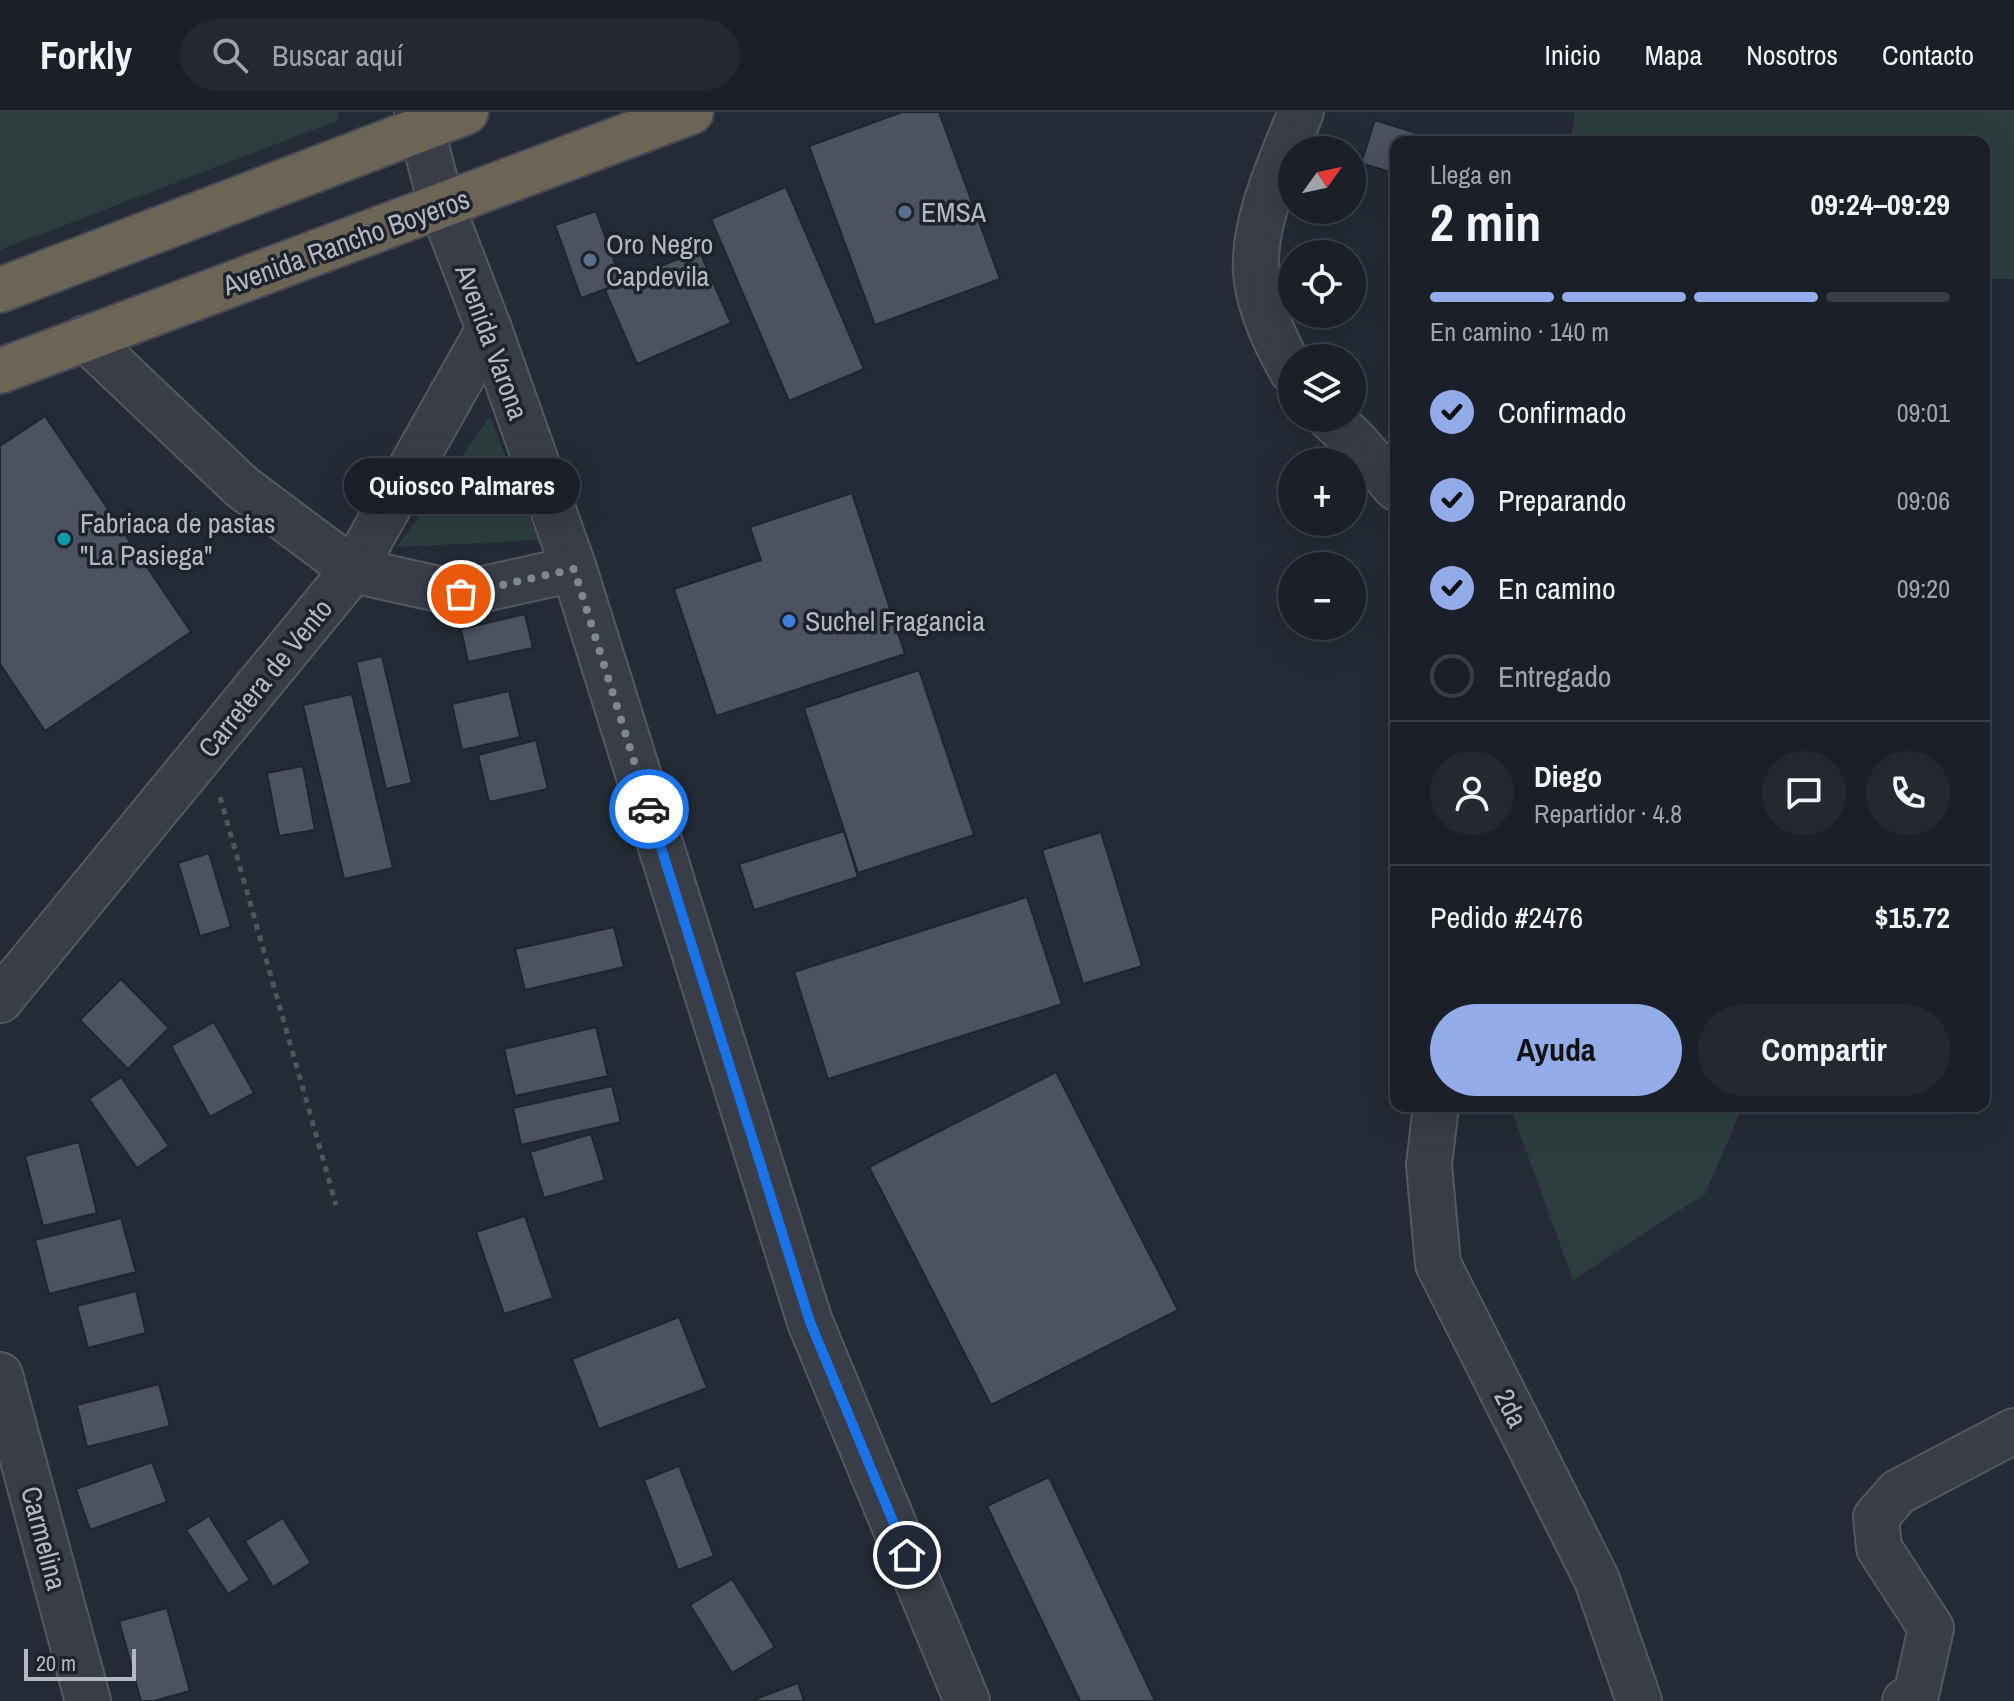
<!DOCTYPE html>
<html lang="es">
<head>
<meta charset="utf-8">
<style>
  body { margin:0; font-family:"Archivo Narrow",sans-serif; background:#242830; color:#f1f3f6; height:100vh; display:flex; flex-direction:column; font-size:30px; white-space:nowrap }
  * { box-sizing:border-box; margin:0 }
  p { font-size:26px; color:#a0a3a8 }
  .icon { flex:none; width:44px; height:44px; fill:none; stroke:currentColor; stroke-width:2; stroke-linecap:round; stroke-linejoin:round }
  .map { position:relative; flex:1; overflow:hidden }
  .panel { position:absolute; left:1390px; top:24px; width:600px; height:976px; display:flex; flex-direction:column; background:#1b2028; border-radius:16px; box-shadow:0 8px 32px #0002,0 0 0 2px #393e45 }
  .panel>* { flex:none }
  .needle { width:52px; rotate:57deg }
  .tools { position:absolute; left:1278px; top:24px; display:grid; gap:16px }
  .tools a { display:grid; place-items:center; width:88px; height:88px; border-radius:50%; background:#1b2028; box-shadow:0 8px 32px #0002,0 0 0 2px #393e45; font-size:40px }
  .scale { position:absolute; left:24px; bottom:20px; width:112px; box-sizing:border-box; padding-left:8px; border:4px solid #b3b8c3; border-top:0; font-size:22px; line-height:28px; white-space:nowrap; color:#b3b8c3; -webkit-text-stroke:6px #1d222c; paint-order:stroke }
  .pin { position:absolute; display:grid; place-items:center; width:68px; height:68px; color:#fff; margin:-34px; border:4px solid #fff; border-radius:50%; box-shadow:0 2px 8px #0007 }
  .courier { position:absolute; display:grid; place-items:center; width:80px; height:80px; margin:-40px; border:6px solid #1a73e8; border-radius:50%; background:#fff; color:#222; box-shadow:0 2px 10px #0007 }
  .bubble { position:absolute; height:56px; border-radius:28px; background:#1b2028; box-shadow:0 8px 32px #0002,0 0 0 2px #393e45; font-size:26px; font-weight:700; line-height:56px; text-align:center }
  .summary em { font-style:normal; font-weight:700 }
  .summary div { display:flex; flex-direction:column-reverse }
  .summary { display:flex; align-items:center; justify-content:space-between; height:136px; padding:0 40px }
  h1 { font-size:52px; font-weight:700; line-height:60px }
  .bar { display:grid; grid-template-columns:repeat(4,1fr); gap:12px 8px; align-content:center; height:96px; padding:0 40px }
  .bar i { height:10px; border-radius:6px; background:#393e45 }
  .bar .on { background:#92ace9 }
  .bar p { grid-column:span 4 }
  .line { display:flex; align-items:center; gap:20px; padding:0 40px; border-top:2px solid #393e45 }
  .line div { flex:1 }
  .round { display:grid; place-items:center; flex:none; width:84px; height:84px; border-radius:42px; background:#242830 }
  ol { padding:0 40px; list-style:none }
  li { display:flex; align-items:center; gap:24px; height:88px }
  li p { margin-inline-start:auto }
  li .icon { padding:8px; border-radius:50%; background:#92ace9; color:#111; stroke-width:4 }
  li:last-child { color:#a0a3a8 }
  li i { width:44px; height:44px; border:4px solid #393e45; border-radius:50% }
  .cta { display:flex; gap:16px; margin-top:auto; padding:16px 40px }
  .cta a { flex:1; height:92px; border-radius:48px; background:#92ace9; color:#111; font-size:32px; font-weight:700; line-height:92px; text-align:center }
  .cta a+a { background:#242830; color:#f1f3f6 }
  header { display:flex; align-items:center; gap:48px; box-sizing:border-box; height:112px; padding:0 40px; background:#1b2028; border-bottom:2px solid #393e45 }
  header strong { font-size:38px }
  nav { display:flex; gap:44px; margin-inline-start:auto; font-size:28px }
  .search { width:560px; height:72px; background:#242830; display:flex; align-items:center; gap:20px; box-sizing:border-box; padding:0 28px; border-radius:44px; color:#a0a3a8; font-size:30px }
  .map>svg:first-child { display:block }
  .green { fill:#2d3d3e }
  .building { fill:#4b5260; stroke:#1f242e; stroke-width:2 }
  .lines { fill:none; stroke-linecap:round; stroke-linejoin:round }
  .minor-casing { stroke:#535862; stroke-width:48 }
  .highway-casing { stroke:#434852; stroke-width:48 }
  .path { stroke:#4b585c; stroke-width:5; stroke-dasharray:6 6; stroke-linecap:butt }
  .minor { stroke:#383d47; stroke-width:44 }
  .highway { stroke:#6c6556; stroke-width:44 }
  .done { stroke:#818792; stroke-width:8; stroke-dasharray:0 14.4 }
  .route { stroke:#1a73e8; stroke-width:10 }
  .service-dot { fill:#5c6f8a; stroke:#1d222c; stroke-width:3 }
  .culture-dot { fill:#0f9aa8; stroke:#1d222c; stroke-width:3 }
  .shop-dot { fill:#3f7fe0; stroke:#1d222c; stroke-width:3 }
  .labels { text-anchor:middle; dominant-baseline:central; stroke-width:7; stroke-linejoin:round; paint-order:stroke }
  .poi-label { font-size:28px; fill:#b3b8c3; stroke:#1d222c; text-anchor:start }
  .street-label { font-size:28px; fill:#b3b8c3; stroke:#1d222c }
</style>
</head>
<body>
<header>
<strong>Forkly</strong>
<div class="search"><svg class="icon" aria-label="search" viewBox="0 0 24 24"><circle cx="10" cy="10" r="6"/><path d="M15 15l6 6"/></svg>Buscar aquí</div>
<nav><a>Inicio</a><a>Mapa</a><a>Nosotros</a><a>Contacto</a></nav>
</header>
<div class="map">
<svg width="2014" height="1589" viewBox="0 0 2014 1589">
  <rect width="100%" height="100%" fill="#242b36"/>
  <g class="green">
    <path d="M0,0H337L339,8L0,138Z"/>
    <path d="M1575,0H2014V167H1984V30H1570Z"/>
    <path d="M490,305L538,428L397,435Z"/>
    <path d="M1510,994H1743L1705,1082L1573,1168Z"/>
  </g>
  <g class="building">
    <path d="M902,0H939L1000,167L875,213L809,34Z"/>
    <path d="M1375,8L1438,28V30H1396V62L1361,51Z"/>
    <path d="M786,75L864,257L789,289L711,107Z"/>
    <path d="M596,99L622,171L581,186L555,113Z"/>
    <path d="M699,138L731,211L637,252L605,178Z"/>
    <path d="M45,304L191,520L45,619L0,552V334Z"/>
    <path d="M852,381L905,542L716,604L674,477L761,448L750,415Z"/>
    <path d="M525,502L533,536L468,550L461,517Z"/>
    <path d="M382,544L412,671L386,677L356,550Z"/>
    <path d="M919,558L974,723L858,761L804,596Z"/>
    <path d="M509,579L520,625L462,638L452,592Z"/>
    <path d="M352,582L393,756L344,767L303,593Z"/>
    <path d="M536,628L548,677L489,690L478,643Z"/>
    <path d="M303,654L315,718L279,724L267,661Z"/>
    <path d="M844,719L858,765L754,798L739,752Z"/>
    <path d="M1101,720L1142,854L1083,872L1042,738Z"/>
    <path d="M209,741L231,815L200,824L178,751Z"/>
    <path d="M1027,785L1062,892L828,967L794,860Z"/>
    <path d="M614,815L624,855L525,878L515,837Z"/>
    <path d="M121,867L169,916L128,957L80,908Z"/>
    <path d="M214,910L254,981L210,1005L171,934Z"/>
    <path d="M596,915L608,964L515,984L504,937Z"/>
    <path d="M1056,960L1178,1198L991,1293L869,1055Z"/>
    <path d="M121,965L169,1034L137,1056L89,987Z"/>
    <path d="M612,974L621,1010L521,1033L513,996Z"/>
    <path d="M591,1022L605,1068L544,1086L530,1040Z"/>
    <path d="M79,1030L97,1101L43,1114L25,1044Z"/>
    <path d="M525,1104L553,1186L504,1202L476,1120Z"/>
    <path d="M121,1106L136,1160L49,1182L35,1128Z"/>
    <path d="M136,1179L146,1221L88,1236L77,1194Z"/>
    <path d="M679,1205L707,1276L599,1317L572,1247Z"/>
    <path d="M159,1272L170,1314L87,1335L77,1293Z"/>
    <path d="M152,1350L167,1390L90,1418L76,1377Z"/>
    <path d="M679,1354L714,1444L678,1458L644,1368Z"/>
    <path d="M1049,1365L1155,1589H1080L987,1394Z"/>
    <path d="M209,1404L250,1468L228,1482L186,1418Z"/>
    <path d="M283,1406L311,1451L273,1475L245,1429Z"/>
    <path d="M732,1467L775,1535L732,1561L690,1493Z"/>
    <path d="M167,1496L190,1579L154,1589H141L119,1509Z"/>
    <path d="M798,1571L804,1589H751Z"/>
  </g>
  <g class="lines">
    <g class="minor-casing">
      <g id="minor">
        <path d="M417,0L442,95L489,217L574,457L810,1210L967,1589"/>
        <path d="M85,226L242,375L353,458L461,482L574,457"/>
        <path d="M1292,259C1276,231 1258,192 1256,160C1253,108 1282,48 1301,0"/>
        <path d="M1330,306L1354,328L1396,376"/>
        <path d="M0,888L353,458L489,217"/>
        <path d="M1436,994L1429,1053L1438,1152L1597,1468L1639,1589"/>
        <path d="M0,1263L88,1589"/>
        <path d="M1905,1589L1916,1583L1931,1516L1879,1436L1876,1405L1898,1380L2014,1319"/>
      </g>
    </g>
    <g class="highway-casing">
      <g id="highway">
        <path d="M0,178L466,0"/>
        <path d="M0,259L691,0"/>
      </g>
    </g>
    <path class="path" d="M220,685L336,1093"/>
    <use href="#minor" class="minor"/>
    <use href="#highway" class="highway"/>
  </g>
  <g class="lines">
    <path class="done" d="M461,482L574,457L649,697"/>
    <path class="route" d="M649,697L810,1210L907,1443"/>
  </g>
  <g class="service-dot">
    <circle cx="905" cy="100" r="8"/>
    <circle cx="590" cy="148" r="8"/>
  </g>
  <circle class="culture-dot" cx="64" cy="427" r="8"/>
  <circle class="shop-dot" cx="789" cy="509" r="8"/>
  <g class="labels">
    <g class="poi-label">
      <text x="921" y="100">EMSA</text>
      <text x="606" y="132">Oro Negro<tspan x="606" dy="32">Capdevila</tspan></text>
      <text x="80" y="411">Fabriaca de pastas<tspan x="80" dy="32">"La Pasiega"</tspan></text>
      <text x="805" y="509">Suchel Fragancia</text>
    </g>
    <g class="street-label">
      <text transform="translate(346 130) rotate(-20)">Avenida Rancho Boyeros</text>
      <text transform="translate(492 230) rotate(70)">Avenida Varona</text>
      <text transform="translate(265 566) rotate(-51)">Carretera de Vento</text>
      <text transform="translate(1511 1296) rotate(63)">2da</text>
      <text transform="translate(44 1426) rotate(75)">Carmelina</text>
    </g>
  </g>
</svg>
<div class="tools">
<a><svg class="needle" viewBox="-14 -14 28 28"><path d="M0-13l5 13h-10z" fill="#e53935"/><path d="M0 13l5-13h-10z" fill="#a0a3a8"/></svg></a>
<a><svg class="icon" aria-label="locate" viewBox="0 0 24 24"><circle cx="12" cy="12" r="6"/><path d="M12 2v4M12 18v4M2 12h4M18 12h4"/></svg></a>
<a><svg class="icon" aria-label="layers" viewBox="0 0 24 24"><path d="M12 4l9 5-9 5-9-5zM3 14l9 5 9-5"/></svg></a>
<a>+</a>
<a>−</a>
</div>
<div class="scale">20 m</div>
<div class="pin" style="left:461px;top:482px;background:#ea580c"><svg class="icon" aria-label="bag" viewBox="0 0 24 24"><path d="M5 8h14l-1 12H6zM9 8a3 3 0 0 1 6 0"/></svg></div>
<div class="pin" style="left:907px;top:1443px;background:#1f2937"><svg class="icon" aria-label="home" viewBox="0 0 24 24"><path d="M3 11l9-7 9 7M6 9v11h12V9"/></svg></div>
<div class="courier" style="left:649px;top:697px"><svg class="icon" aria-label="car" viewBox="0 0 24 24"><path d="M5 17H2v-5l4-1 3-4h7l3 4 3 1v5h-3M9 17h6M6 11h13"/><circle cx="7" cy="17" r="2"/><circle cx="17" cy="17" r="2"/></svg></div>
<div class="bubble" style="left:344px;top:346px;width:236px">Quiosco Palmares</div>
<section class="panel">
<div class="summary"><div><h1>2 min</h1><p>Llega en</p></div><em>09:24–09:29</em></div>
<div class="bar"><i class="on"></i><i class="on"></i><i class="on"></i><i></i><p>En camino · 140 m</p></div>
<ol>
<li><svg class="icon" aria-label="check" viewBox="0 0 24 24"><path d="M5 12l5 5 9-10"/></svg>Confirmado<p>09:01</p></li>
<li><svg class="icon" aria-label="check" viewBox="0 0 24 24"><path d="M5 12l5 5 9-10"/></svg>Preparando<p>09:06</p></li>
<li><svg class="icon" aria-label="check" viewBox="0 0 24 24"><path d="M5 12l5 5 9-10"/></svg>En camino<p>09:20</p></li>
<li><i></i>Entregado</li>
</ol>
<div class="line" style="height:144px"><a class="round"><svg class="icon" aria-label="person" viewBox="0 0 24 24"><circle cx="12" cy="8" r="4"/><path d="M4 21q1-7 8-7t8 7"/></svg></a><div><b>Diego</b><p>Repartidor · 4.8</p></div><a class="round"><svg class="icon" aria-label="chat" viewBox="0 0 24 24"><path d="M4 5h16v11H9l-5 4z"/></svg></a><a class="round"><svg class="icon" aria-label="phone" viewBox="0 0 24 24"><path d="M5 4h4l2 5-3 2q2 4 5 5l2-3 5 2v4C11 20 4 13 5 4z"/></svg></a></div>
<div class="line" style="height:104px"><div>Pedido #2476</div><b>$15.72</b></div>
<div class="cta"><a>Ayuda</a><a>Compartir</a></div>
</section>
</div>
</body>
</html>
